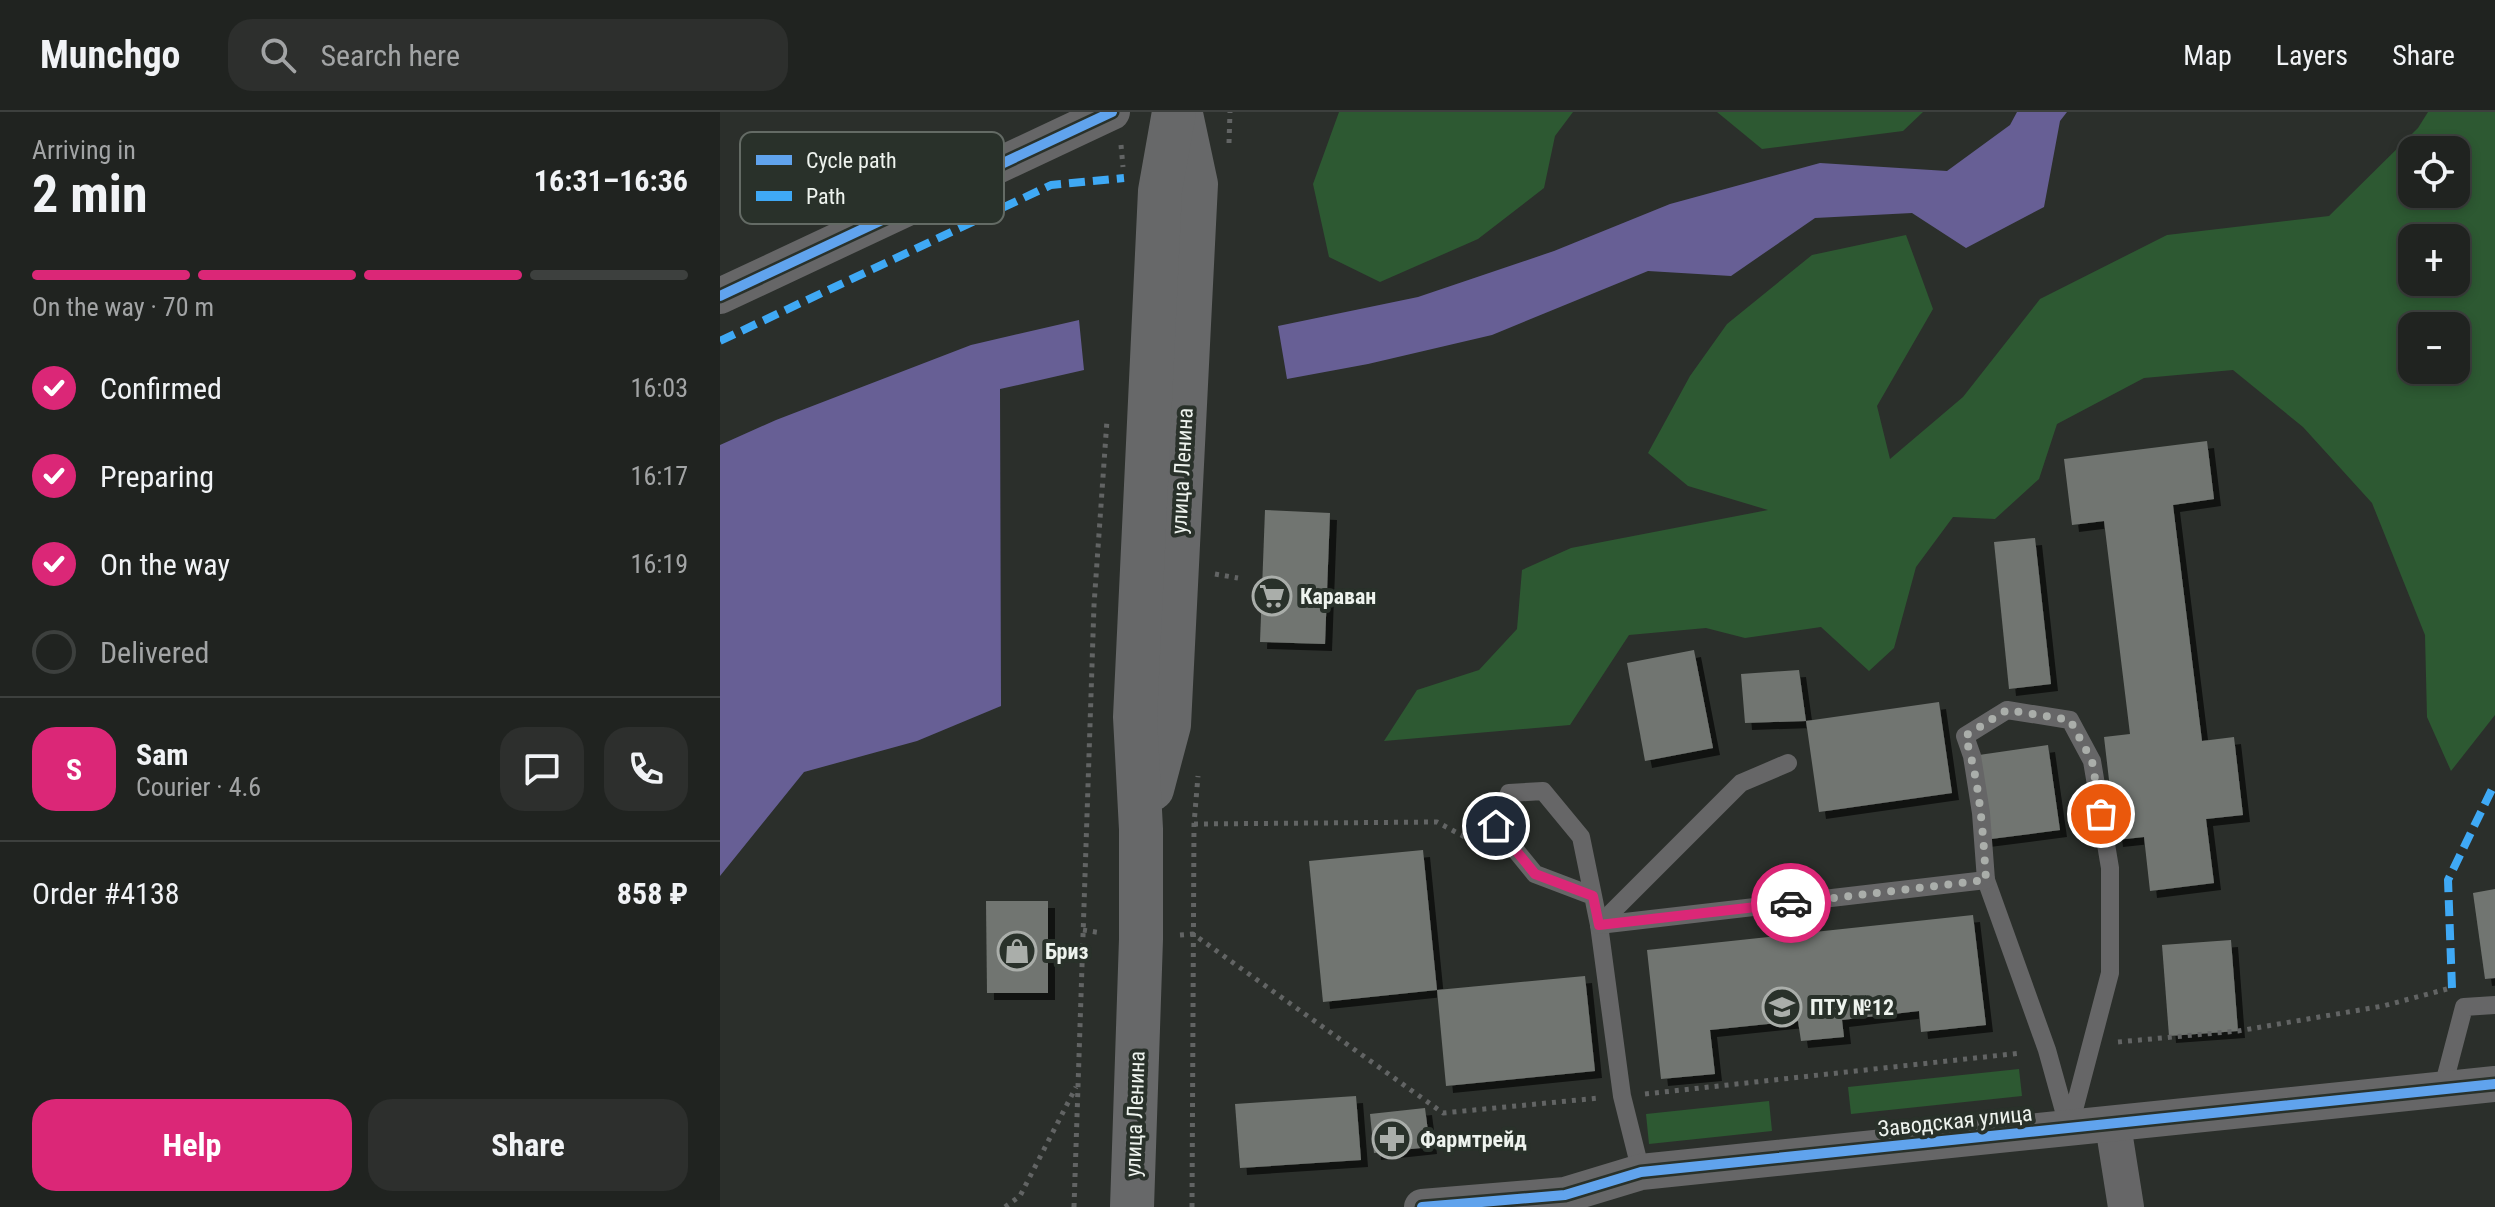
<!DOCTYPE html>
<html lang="en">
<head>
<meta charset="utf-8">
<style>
  body { margin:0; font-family:"Roboto Condensed",sans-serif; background:#2d2f2d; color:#f1f3f6; height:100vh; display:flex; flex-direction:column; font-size:30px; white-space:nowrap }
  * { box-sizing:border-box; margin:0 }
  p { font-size:26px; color:#a2a4a5 }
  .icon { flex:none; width:44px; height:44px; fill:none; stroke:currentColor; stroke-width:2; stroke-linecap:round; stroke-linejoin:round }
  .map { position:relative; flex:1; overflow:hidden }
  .sheet { display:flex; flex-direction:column; background:#202320; width:720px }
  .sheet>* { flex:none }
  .fabs { position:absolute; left:1678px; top:24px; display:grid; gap:16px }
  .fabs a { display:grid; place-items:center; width:72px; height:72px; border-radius:16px; background:#202320; box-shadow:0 4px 12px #0003,0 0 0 2px #3d403e; font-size:40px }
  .pin { position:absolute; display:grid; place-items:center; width:68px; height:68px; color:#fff; margin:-34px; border:4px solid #fff; border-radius:50%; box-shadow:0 2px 8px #0007 }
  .courier { position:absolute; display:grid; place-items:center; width:80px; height:80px; margin:-40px; border:6px solid #db2777; border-radius:50%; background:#fff; color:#222; box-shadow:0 2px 10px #0007 }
  .summary em { font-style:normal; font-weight:700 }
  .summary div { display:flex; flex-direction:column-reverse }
  .summary { display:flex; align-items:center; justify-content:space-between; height:136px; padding:0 32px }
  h1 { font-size:52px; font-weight:700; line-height:60px }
  .bar { display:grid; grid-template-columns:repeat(4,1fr); gap:12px 8px; align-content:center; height:96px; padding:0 32px }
  .bar i { height:10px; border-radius:6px; background:#3d403e }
  .bar .active { background:#db2777 }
  .bar p { grid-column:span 4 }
  .line { display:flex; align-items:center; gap:20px; padding:0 32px; border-top:2px solid #3d403e }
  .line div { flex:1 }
  .round { display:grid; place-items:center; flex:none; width:84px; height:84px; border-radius:24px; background:#2d2f2d }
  ol { padding:0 32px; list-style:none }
  li { display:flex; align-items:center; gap:24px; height:88px }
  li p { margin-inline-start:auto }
  li .icon { padding:8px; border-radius:50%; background:#db2777; color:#fff; stroke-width:4 }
  li:last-child { color:#a2a4a5 }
  li i { width:44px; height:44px; border:4px solid #3d403e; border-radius:50% }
  .button { display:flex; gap:16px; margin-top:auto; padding:16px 32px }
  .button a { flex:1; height:92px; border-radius:24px; background:#db2777; color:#fff; font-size:32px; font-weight:700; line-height:92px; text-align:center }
  .button a+a { background:#2d2f2d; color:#f1f3f6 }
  header { display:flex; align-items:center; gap:48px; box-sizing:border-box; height:112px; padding:0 40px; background:#202320; border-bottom:2px solid #3d403e }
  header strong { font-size:38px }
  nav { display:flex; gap:44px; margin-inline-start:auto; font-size:28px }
  .search { width:560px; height:72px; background:#2d2f2d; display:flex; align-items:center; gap:20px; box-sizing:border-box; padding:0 28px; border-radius:24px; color:#a2a4a5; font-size:30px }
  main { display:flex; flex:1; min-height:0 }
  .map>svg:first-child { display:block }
  .green { fill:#2d5932; fill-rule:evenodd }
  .water { fill:#675f95 }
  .building { fill:#717571; filter:url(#shadow) }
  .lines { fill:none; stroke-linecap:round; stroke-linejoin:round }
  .path { stroke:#626464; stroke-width:5; stroke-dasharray:4 6; stroke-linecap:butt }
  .lane { stroke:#666667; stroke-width:18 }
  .street { stroke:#666667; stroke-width:36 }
  .secondary { stroke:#676869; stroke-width:44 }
  .quiet { stroke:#3fa9f5; stroke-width:8; stroke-dasharray:16 8; stroke-linecap:butt }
  .cycleway-casing { stroke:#29312a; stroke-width:15 }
  .cycleway { stroke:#60a3ed; stroke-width:10 }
  .done { stroke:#aaaeaa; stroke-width:8; stroke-dasharray:0 14.4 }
  .route { stroke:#db2777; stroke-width:10 }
  .labels { text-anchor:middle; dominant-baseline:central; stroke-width:8; stroke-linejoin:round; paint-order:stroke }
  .street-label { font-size:22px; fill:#eef3ee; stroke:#29312a }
  .poi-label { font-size:22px; font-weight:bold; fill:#eef3ee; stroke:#29312a; text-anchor:start }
  .key { fill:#29312a; stroke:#646b65; stroke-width:2 }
  .key-label { font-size:22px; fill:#eef3ee }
</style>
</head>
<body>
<header>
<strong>Munchgo</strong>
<div class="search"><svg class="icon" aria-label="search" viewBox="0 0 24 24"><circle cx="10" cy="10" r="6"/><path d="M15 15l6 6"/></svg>Search here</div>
<nav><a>Map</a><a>Layers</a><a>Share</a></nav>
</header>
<main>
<section class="sheet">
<div class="summary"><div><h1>2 min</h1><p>Arriving in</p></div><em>16:31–16:36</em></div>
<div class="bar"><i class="active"></i><i class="active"></i><i class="active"></i><i></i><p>On the way · 70 m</p></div>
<ol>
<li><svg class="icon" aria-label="check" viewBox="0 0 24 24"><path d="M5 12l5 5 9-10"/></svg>Confirmed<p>16:03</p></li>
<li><svg class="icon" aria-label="check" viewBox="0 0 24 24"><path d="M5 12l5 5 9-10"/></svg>Preparing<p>16:17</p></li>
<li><svg class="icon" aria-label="check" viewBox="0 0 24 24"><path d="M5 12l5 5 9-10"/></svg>On the way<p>16:19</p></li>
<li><i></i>Delivered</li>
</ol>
<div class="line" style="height:144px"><b class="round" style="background:#db2777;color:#fff">S</b><div><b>Sam</b><p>Courier · 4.6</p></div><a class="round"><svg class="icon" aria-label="chat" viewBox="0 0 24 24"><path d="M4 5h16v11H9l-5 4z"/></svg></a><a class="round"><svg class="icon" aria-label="phone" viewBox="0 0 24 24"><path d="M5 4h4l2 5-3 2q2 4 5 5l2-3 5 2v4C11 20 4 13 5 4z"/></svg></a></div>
<div class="line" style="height:104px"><div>Order #4138</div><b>858 ₽</b></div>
<div class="button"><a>Help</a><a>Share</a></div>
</section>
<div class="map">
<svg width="1775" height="1095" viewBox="0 0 1775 1095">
  <defs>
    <filter id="shadow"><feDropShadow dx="7" dy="7" stdDeviation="0" flood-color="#0009"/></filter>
  </defs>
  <rect width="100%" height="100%" fill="#2b2f2b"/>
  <g class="green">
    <path d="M619,0H853L835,24L824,76L758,127L660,170L609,145L593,72Z"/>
    <path d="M997,0H1203L1183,19L1042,37Z"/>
    <path d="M1708,0H1775V603L1731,659L1707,605L1705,523L1652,391L1583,315L1513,258L1424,266L1337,312L1319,367L1275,407L1233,405L1196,455L1174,536L1149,559L1101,515L1025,526L986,516L909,523L850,613L664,629L697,578L759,558L797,517L802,458L851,436L1048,398L968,374L928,341L970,264L1007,212L1092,143L1186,123L1213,197L1157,294L1170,347L1243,285L1320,187L1447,123L1609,104L1698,16ZM1736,38V82H1692V38ZM1736,126V170H1692V126ZM1736,214V258H1692V214Z"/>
    <path d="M1299,957L1302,984L1131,1002L1128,975Z"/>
    <path d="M1049,989L1052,1019L929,1032L926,1002Z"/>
  </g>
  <g class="water">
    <path d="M1297,0H1347L1340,9L1324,95L1246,136L1192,101L1095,106L1011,164L928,159L772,223L648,252L567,267L558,214L698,185L834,139L950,92L1100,51L1227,59L1290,13Z"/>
    <path d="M359,208L364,258L280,277L281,594L197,629L84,660L0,764V333L56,308L251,233Z"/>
  </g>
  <g class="building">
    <path d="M1487,329L1494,387L1453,393L1482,629L1514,625L1523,703L1486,707L1494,771L1430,779L1424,725L1396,728L1384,625L1410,622L1384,409L1352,413L1344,347Z"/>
    <path d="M545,398L610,401L605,532L540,530Z"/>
    <path d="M1315,426L1331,572L1289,577L1274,430Z"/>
    <path d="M974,538L993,636L925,649L907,551Z"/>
    <path d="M1079,558L1086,609L1219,590L1232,681L1099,700L1086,609L1025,611L1021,562Z"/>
    <path d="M1328,633L1340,718L1263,728L1252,644Z"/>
    <path d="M703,738L717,878L603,890L589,749Z"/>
    <path d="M1775,777V866L1765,867L1753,781Z"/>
    <path d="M266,789H328V881H267Z"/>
    <path d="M1253,803L1266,913L1201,920L1199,899L1122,908L1124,925L1081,929L1078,909L990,918L995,962L941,967L927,838Z"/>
    <path d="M1511,828L1518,919L1449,924L1442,833Z"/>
    <path d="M865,864L875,959L726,974L717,878Z"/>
    <path d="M636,984L641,1048L520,1056L515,992Z"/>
    <path d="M705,996L710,1035L654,1041L650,1002Z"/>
  </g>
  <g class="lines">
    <g class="path">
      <path d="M509,31L510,0"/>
      <path d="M401,33L403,55"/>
      <path d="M495,462L518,466"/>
      <path d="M474,712L717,710L756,731"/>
      <path d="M363,818L382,821"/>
      <path d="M460,823L473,822L723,1001L879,986"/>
      <path d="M1398,930L1518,919L1663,894L1727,877"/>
      <path d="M925,982L1301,941"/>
      <path d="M285,1095L300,1084L356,975"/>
      <path d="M354,1095L374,493L387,308"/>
      <path d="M472,1095L474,712L478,664"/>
    </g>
    <g class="lane">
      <path d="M1287,598L1350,608L1372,649L1390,756V861L1349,1017L1327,938L1266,768L1261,701L1252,644L1245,624Z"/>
      <path d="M873,784L815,762L776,714L789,681L823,679L861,725L879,813L902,984L921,1060"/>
      <path d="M879,813L1266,768"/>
      <path d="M879,813L1021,671L1068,651"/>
      <path d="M1723,975L1744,895L1775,893"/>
    </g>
    <g class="street">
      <path d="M0,184L392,0"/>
      <path d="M1393,1013L1406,1095"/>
      <path d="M702,1095L845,1083L921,1060L1775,972"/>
    </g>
    <g class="secondary">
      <path d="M432,677L449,613L476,72L461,2"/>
      <path d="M412,1095L421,827V717L415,605L440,79L454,0"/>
    </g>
    <g class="quiet">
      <path d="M0,229L331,73L404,66"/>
      <path d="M1732,876L1728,768L1775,671"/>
    </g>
    <g class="cycleway-casing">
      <g id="cycleway">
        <path d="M0,184L392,0"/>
        <path d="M702,1095L845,1083L921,1060L1775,972"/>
      </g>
    </g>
    <use href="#cycleway" class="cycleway"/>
  </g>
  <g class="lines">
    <path class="done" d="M1071,791L1266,768C1263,720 1260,670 1245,624L1287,598L1350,608L1372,649L1381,702"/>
    <path class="route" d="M776,714L815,762L873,784L879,813L1071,791"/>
  </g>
  <defs>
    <g id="supermarket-ring" transform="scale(2)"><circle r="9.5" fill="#29312a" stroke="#aaaeaa" stroke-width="1.5"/><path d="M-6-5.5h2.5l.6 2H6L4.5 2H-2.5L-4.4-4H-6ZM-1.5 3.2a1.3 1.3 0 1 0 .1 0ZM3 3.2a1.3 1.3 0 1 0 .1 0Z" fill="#aaaeaa"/></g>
    <g id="shop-ring" transform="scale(2)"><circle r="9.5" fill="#29312a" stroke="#aaaeaa" stroke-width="1.5"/><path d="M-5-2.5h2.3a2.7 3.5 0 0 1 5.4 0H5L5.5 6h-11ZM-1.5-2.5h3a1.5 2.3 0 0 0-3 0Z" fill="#aaaeaa"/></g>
    <g id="university-ring" transform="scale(2)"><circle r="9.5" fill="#29312a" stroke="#aaaeaa" stroke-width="1.5"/><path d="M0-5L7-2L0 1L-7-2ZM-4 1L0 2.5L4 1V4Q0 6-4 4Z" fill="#aaaeaa"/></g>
    <g id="pharmacy-ring" transform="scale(2)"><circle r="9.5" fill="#29312a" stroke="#aaaeaa" stroke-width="1.5"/><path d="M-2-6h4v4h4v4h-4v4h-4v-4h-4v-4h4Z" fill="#aaaeaa"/></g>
  </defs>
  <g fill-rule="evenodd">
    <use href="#supermarket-ring" x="552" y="484"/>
    <use href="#shop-ring" x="297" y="839"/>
    <use href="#university-ring" x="1062" y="895"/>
    <use href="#pharmacy-ring" x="672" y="1027"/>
  </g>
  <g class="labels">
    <g class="street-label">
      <text transform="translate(462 359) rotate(-87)">улица Ленина</text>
      <text transform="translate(415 1002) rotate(-88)">улица Ленина</text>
      <text transform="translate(1235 1009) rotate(-6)">Заводская улица</text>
    </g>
    <g class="poi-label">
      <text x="580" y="484">Караван</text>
      <text x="325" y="839">Бриз</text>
      <text x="1090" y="895">ПТУ №12</text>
      <text x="700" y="1027">Фармтрейд</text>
    </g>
  </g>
  <rect x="20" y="20" width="264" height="92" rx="12" class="key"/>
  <rect x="36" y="43" width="36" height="10" fill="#60a3ed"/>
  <rect x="36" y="79" width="36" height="10" fill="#3fa9f5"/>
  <g class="key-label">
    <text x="86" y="56">Cycle path</text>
    <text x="86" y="92">Path</text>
  </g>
</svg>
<div class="fabs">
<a><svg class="icon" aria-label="locate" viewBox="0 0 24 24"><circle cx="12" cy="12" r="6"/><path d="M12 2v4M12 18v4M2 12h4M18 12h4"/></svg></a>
<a>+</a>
<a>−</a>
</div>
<div class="pin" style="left:1381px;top:702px;background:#ea580c"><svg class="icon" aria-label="bag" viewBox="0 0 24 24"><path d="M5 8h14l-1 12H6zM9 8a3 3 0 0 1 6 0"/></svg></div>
<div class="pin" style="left:776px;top:714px;background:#1f2937"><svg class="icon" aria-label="home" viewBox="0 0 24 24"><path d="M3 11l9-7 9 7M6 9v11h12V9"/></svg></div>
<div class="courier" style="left:1071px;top:791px"><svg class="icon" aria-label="car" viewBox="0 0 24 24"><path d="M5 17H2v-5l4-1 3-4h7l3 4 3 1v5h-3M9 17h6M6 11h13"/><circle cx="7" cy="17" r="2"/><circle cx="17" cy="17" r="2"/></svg></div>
</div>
</main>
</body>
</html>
